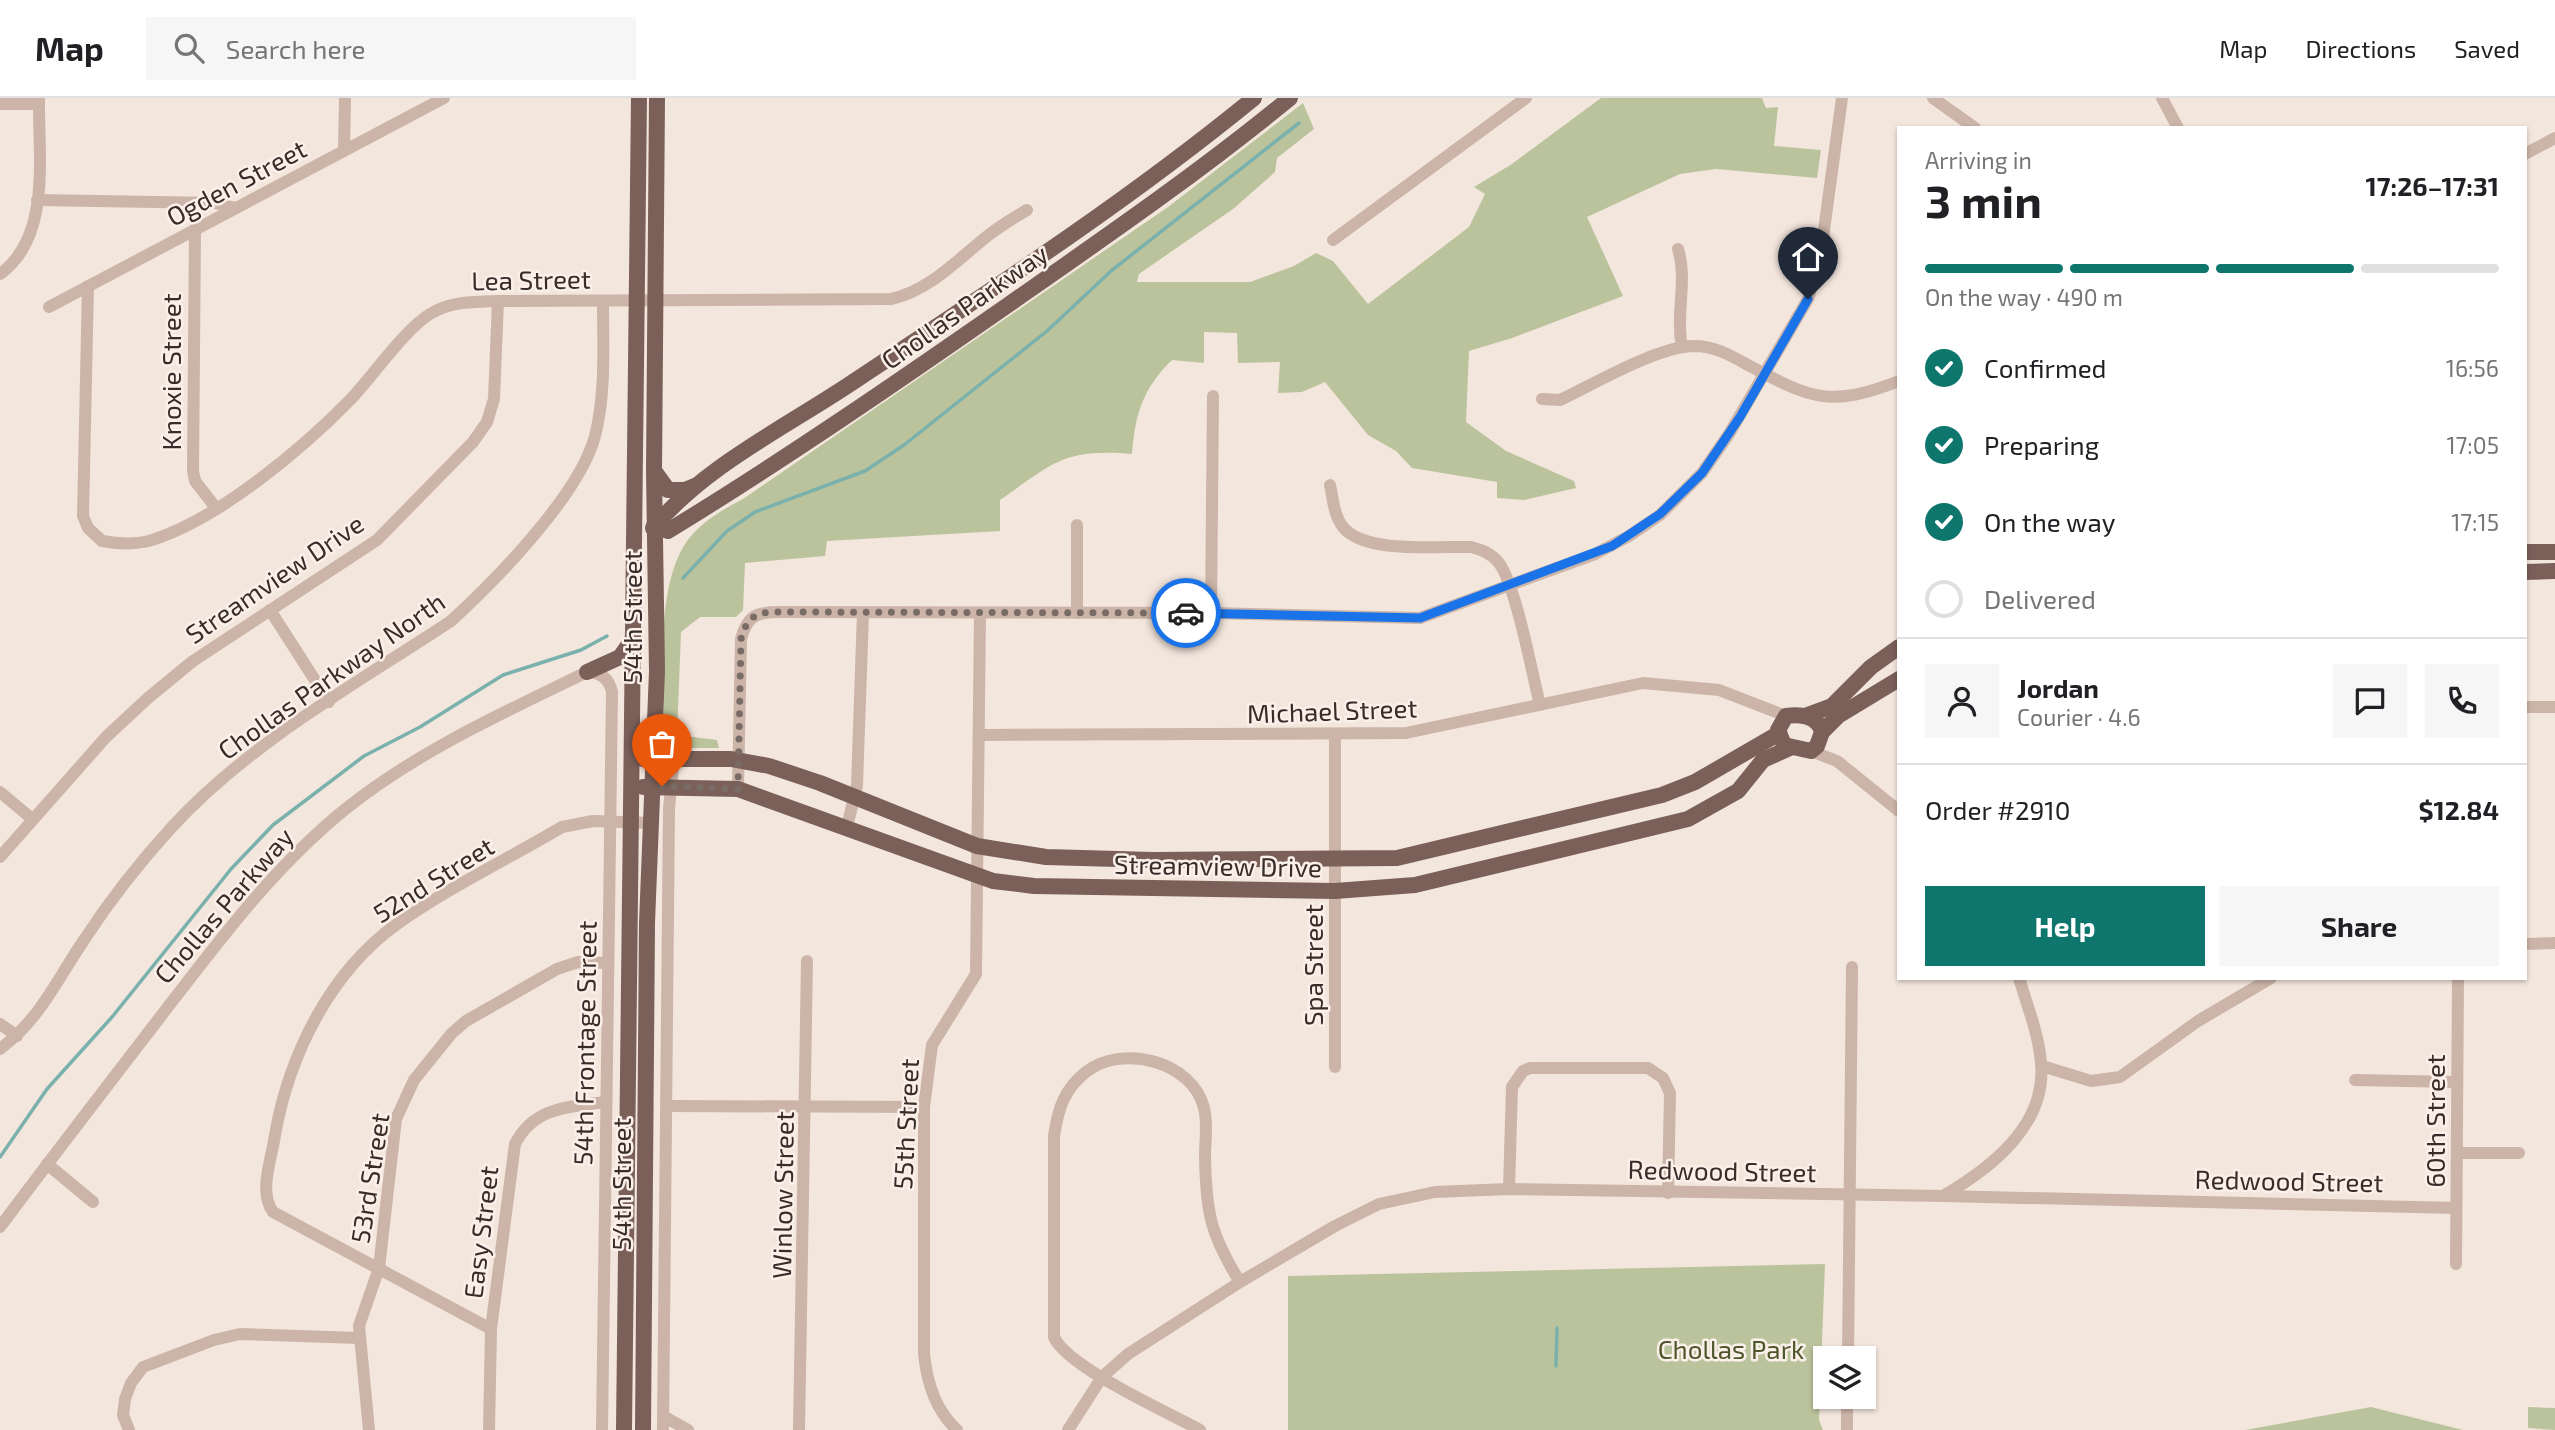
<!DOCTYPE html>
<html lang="en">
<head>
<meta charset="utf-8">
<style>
  body { margin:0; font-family:"Exo 2",sans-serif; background:#f6f6f6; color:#202124; height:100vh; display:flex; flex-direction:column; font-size:26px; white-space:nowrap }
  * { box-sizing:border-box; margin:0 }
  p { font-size:23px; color:#757577 }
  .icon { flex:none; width:38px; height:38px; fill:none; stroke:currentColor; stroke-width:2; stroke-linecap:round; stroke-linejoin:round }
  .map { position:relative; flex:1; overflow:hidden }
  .drawer { position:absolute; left:1897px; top:28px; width:630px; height:854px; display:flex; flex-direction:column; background:#fff; border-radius:0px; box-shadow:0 2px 5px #0004 }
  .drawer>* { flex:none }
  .controls { position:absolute; left:1813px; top:1248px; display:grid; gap:14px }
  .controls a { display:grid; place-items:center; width:63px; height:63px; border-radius:0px; background:#fff; box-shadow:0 2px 5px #0004; font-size:35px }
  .pin { position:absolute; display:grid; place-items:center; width:60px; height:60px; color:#fff; margin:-72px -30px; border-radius:50% 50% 50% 0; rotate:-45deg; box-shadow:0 0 7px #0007 }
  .pin .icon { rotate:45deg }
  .courier { position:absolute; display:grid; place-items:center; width:70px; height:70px; margin:-35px; border:5px solid #1a73e8; border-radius:50%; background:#fff; color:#222; box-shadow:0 2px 9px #0007 }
  .overview em { font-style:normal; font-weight:700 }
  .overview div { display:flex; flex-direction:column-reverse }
  .overview { display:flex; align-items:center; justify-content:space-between; height:119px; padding:0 28px }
  h1 { font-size:46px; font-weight:700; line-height:52px }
  .bar { display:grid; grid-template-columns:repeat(4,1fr); gap:10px 7px; align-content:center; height:84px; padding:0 28px }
  .bar i { height:9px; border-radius:5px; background:#e0e0e0 }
  .bar .selected { background:#0f766e }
  .bar p { grid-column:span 4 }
  .line { display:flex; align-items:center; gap:18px; padding:0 28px; border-top:2px solid #e0e0e0 }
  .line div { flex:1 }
  .round { display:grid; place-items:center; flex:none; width:74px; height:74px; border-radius:0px; background:#f6f6f6 }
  ol { padding:0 28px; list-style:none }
  li { display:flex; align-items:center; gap:21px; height:77px }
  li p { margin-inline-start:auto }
  li .icon { padding:7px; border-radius:50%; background:#0f766e; color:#fff; stroke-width:4 }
  li:last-child { color:#757577 }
  li i { width:38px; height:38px; border:4px solid #e0e0e0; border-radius:50% }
  .cta { display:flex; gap:14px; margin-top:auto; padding:14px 28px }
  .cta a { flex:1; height:80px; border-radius:0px; background:#0f766e; color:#fff; font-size:28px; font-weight:700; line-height:80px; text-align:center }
  .cta a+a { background:#f6f6f6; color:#202124 }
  header { display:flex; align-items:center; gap:42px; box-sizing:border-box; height:98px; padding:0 35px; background:#fff; border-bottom:2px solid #e0e0e0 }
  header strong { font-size:33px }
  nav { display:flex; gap:38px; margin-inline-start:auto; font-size:24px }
  .search { width:490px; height:63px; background:#f6f6f6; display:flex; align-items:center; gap:18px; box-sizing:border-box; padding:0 24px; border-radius:0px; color:#757577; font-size:26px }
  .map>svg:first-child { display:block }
  .green { fill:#bbc39c }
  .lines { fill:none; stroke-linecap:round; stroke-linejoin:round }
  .stream { stroke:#7ab1ad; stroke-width:3.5 }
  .minor { stroke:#ccb4a8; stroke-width:12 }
  .major { stroke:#7b6059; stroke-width:16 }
  .done { stroke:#796c67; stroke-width:7; stroke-dasharray:0 12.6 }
  .route { stroke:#1a73e8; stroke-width:9 }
  .labels { text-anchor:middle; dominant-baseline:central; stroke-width:5; stroke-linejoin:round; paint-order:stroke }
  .street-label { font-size:26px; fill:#382b28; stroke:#faf0e9 }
  .park-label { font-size:26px; fill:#4d572b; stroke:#faf0e9 }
</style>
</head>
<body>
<header>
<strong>Map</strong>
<div class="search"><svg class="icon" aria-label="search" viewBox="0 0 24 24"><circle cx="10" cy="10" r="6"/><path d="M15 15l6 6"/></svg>Search here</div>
<nav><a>Map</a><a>Directions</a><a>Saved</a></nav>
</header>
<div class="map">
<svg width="2555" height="1332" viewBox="0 0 2555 1332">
  <rect width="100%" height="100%" fill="#f3e6dd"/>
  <g class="green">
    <path d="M1601,0H1762L1766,10L1778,9L1774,48L1821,52L1817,80L1716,71L1680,76L1587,119L1623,198L1512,240L1469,253L1466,324L1506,353L1574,383L1576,390L1524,402L1497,400V384L1412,370L1396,353L1368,337L1325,284L1302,294L1278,295L1280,264L1238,265L1237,235L1204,234V265L1172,262C1143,290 1135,316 1132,356C1064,350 1053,365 1000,402V433L827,443L825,458L745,465L743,512L736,519H700L681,534L677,637L717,642L719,650H682L664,641C664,586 654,490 687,443C701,424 722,412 743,401L1168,109L1303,5L1314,31L1277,60L1275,74L1233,111L1139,176L1137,184H1250L1294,168L1316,155L1333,163L1368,206L1469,129L1485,96L1474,89L1512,66Z"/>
    <path d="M1825,1166L1819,1322L1823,1332H1288V1178Z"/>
    <path d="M2371,1309L2463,1332H2245Z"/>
    <path d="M2528,1309L2555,1310V1332L2528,1330Z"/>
  </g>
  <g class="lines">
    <g class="stream">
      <path d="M683,480L727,433L755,414L865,373L904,347L1047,233L1111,173L1299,25"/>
      <path d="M0,1059L47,991L112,919L231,771L273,727L364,658L420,629L503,577L581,552L607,538"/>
      <path d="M1556,1268L1557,1230"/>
    </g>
    <g class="minor">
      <path d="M1933,0L1975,30"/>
      <path d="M2162,0L2178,30"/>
      <path d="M0,6H39"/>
      <path d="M344,53L345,0"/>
      <path d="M2525,56L2555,40"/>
      <path d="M37,102L215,105L236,110"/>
      <path d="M195,131L193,373L195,383L216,410"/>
      <path d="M1333,142L1526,0"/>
      <path d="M1678,151C1688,183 1675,216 1682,249"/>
      <path d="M0,176C52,139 38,57 39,0"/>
      <path d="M88,188L83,418L88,430L102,443C119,446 139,447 155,441C221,419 302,351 350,302C373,278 404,232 430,216C451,203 474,204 498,203L891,201C930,193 960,159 990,136C1002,127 1015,119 1027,112"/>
      <path d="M49,209L444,0"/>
      <path d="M1542,301L1560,302C1596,285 1656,249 1694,248C1715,248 1730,257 1748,267C1811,301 1830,310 1899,283"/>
      <path d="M1330,387C1333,401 1334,418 1343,429C1364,456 1438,448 1471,449C1482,452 1491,455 1499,465C1516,488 1532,575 1540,607"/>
      <path d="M1077,427V515"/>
      <path d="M270,512L329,604"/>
      <path d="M1211,515L1213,298"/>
      <path d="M2525,609H2555"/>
      <path d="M980,637L1406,635L1643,585L1719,592L1786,618"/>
      <path d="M1811,653L1837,663L1899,713"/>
      <path d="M738,691L741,541C747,519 755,514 778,514L1212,515L1420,520L1595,456L1629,438L1660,417L1702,375L1729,336L1808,201L1821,154L1842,0"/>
      <path d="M0,694L31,720"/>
      <path d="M847,729L857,687L863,515"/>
      <path d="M0,759L106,639L148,600L193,563L377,442L473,344L487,324L494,301L498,203"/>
      <path d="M2525,846L2555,845"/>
      <path d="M0,926L17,938"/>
      <path d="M0,951C41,920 56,883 84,842C110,802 140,764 172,729C250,644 356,586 451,523C496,482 580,396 595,338C606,295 603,248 603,204"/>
      <path d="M2042,968L2091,983L2120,979L2198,923L2271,880"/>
      <path d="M1335,969V638"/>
      <path d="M2355,982L2457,984"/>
      <path d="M667,1008L924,1009"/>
      <path d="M2457,1055H2519"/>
      <path d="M47,1066L93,1104"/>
      <path d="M1509,1091L1512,989L1523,973L1530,970H1648L1663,980L1670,995L1668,1095"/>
      <path d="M1943,1098C1991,1070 2047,1027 2041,965C2039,937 2027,907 2019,880"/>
      <path d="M0,1129C53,1058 107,988 161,918C218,844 274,768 348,709C420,652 505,614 587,574C600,574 609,580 612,594L602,1332"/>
      <path d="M2456,1166L2458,880"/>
      <path d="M491,1231L273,1114C258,1094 272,1060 275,1037C289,957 330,874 397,826C449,789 508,761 562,729L593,723L651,725"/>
      <path d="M1848,1260L1852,869"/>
      <path d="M663,1318L688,1332"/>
      <path d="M129,1332L123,1317L125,1301L131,1285L143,1269L214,1242L240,1236L360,1240"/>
      <path d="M369,1332L359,1228L379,1170L396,1021L414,982L452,935L466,923L557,871L578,864L606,865"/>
      <path d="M489,1332L491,1231L515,1046C534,1009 568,1009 605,1004"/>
      <path d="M663,1332L669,711L674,660"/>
      <path d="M799,1332L807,863"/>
      <path d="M957,1332C935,1312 927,1285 924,1256V1009L932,947L976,876L980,515"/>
      <path d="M1068,1332L1102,1279L1128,1256L1240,1184L1335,1128L1379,1106L1435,1094L1509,1091L1943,1098L2456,1110"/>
      <path d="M1200,1332C1167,1314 1067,1269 1054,1239V1038C1058,1011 1064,991 1086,974C1123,945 1193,964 1204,1010C1208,1025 1205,1044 1205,1058C1206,1114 1210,1136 1240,1184"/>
      <path d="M1847,1332V1298"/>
    </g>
    <g class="major">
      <path d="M655,374L668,392H685L695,388"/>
      <path d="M654,428L668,433C784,362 896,285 1008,207C1104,140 1200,74 1290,0"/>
      <path d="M653,430C705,368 784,330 850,286C987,195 1127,104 1254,0"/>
      <path d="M2525,454H2555"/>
      <path d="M2525,474L2555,473"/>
      <path d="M587,574L620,559L632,542"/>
      <path d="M1786,618C1801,616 1818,618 1822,634L1817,648L1811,653L1784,647L1778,632Z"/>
      <path d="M1805,618L1832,608L1871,569L1899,549"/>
      <path d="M1822,634L1838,618L1899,581"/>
      <path d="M643,661H731L769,668L820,685L977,748L1046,759L1153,762L1397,760L1662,697L1695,684L1778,636"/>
      <path d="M643,689L738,691L993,783L1034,788L1335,793L1415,787L1688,721L1738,693L1763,662L1790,650"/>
      <path d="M624,1332L639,0"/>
      <path d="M643,1332L647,825L657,573L654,373L657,0"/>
    </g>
  </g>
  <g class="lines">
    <path class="done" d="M662,688L738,691L741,541C747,519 755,514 778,514L1186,515"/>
    <path class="route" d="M1186,515L1420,520L1612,448L1660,416L1702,375L1740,319L1808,201"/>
  </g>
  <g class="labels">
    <g class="street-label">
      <text transform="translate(236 84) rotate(-28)">Ogden Street</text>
      <text transform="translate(531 181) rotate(-1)">Lea Street</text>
      <text transform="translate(964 208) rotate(-35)">Chollas Parkway</text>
      <text transform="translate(170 274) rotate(-90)">Knoxie Street</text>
      <text transform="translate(274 480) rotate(-34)">Streamview Drive</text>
      <text transform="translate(631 519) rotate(-90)">54th Street</text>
      <text transform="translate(331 577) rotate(-35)">Chollas Parkway North</text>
      <text transform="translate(1332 612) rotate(-2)">Michael Street</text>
      <text transform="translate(1218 767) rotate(1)">Streamview Drive</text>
      <text transform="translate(433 781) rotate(-32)">52nd Street</text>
      <text transform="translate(223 807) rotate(-49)">Chollas Parkway</text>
      <text transform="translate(1312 867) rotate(-90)">Spa Street</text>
      <text transform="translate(584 945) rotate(-89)">54th Frontage Street</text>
      <text transform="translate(2434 1023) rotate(-90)">60th Street</text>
      <text transform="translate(905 1026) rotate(-87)">55th Street</text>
      <text transform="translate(1722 1072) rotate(1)">Redwood Street</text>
      <text transform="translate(369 1080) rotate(-81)">53rd Street</text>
      <text transform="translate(2289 1082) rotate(1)">Redwood Street</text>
      <text transform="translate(620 1086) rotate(-90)">54th Street</text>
      <text transform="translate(782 1097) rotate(-89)">Winlow Street</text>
      <text transform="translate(480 1134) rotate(-83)">Easy Street</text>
    </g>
    <g class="park-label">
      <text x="1731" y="1250">Chollas Park</text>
    </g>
  </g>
</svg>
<div class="controls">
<a><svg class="icon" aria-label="layers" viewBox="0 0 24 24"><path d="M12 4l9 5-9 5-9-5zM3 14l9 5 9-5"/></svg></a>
</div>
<div class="pin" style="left:662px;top:688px;background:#ea580c"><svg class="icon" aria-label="bag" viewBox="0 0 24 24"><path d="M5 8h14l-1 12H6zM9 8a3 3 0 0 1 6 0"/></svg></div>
<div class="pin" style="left:1808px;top:201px;background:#1f2937"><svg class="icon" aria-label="home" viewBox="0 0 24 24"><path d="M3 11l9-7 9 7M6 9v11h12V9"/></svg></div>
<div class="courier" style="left:1186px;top:515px"><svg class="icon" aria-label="car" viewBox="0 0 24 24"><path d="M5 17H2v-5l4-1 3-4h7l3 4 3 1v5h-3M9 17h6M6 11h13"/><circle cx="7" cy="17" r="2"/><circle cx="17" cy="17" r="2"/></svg></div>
<section class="drawer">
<div class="overview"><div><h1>3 min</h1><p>Arriving in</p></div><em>17:26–17:31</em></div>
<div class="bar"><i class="selected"></i><i class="selected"></i><i class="selected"></i><i></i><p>On the way · 490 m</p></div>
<ol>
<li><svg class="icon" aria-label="check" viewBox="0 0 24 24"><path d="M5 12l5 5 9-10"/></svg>Confirmed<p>16:56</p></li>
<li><svg class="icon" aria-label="check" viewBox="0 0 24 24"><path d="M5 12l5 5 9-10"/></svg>Preparing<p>17:05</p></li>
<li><svg class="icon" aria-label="check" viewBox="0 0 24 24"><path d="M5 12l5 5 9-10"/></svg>On the way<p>17:15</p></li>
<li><i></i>Delivered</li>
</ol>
<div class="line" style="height:126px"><a class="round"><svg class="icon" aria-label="person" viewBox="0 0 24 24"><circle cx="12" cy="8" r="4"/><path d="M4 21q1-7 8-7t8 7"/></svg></a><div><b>Jordan</b><p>Courier · 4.6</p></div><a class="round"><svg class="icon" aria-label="chat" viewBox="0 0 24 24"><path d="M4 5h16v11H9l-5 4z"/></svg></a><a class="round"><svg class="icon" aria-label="phone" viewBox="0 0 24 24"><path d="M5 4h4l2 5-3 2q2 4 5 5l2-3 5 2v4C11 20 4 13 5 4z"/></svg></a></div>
<div class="line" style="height:91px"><div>Order #2910</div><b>$12.84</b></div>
<div class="cta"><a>Help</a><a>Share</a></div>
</section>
</div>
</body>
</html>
